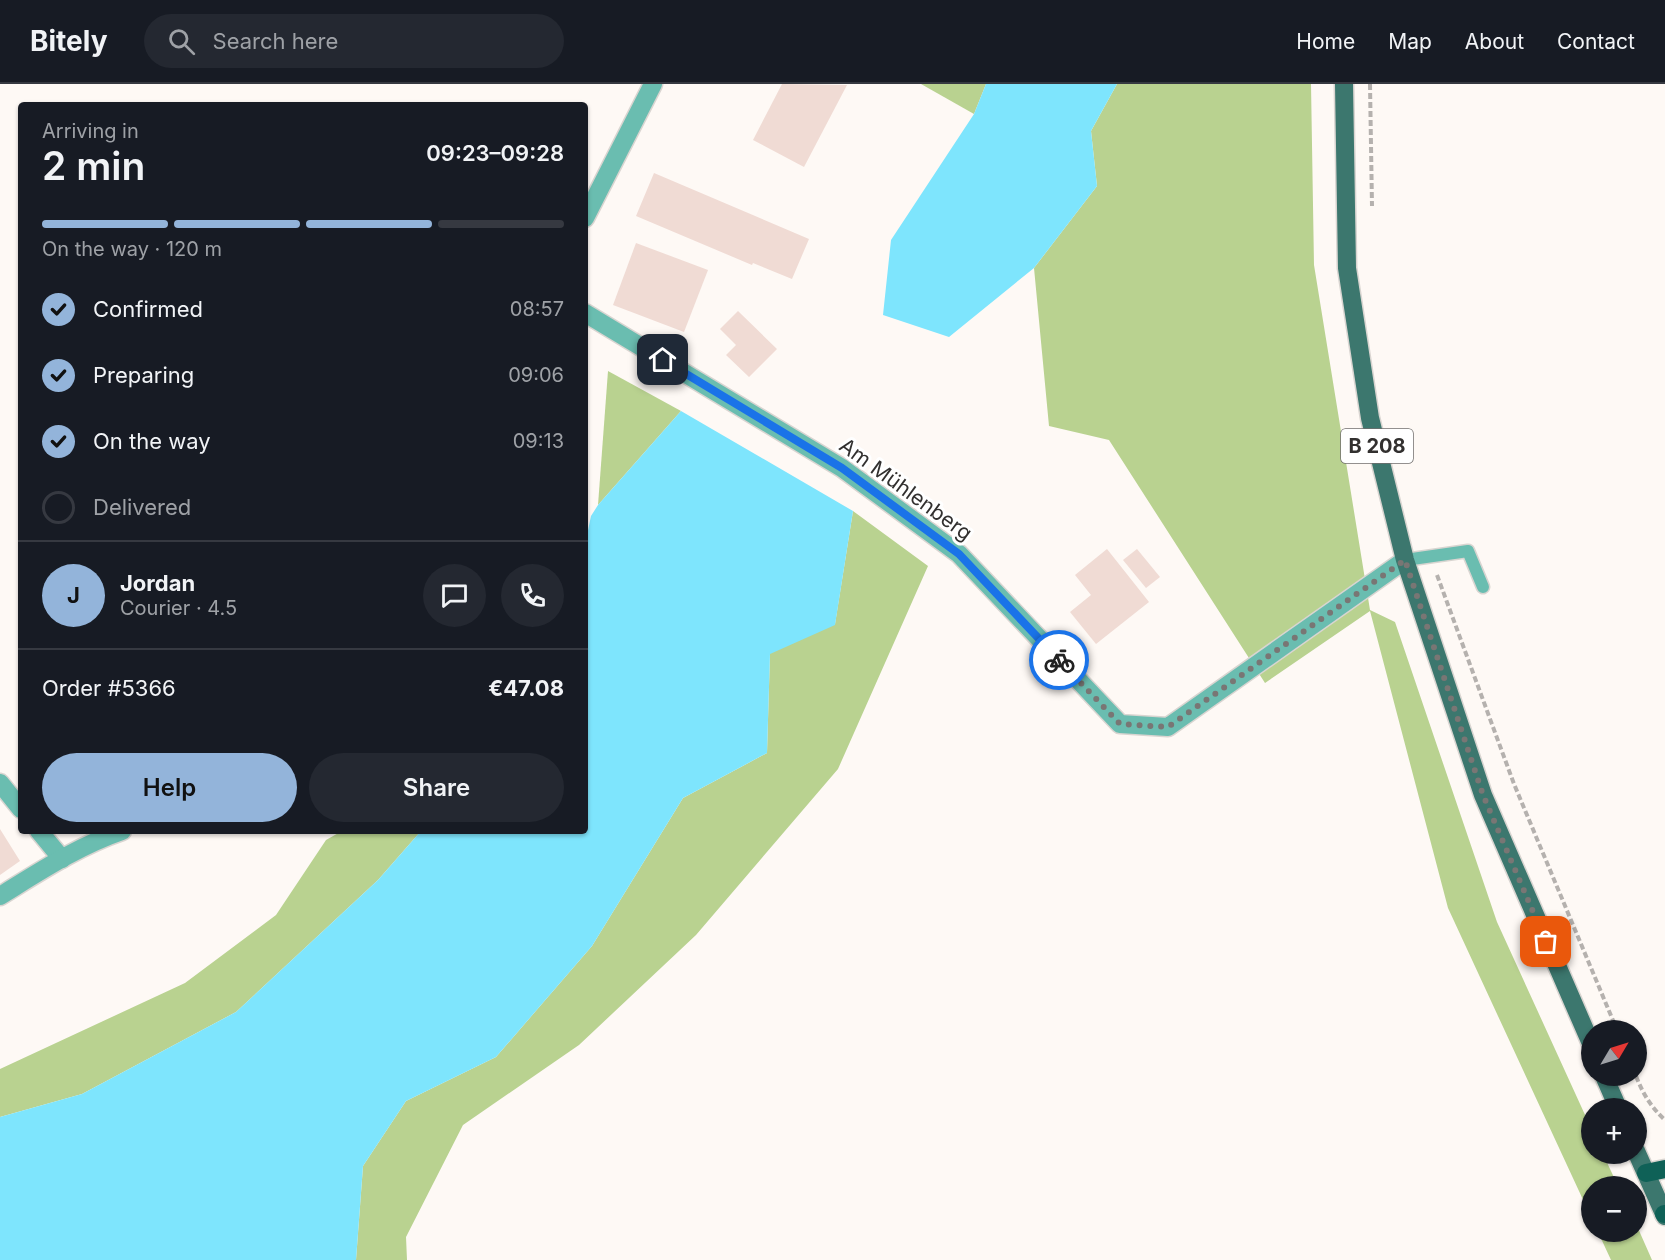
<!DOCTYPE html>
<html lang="en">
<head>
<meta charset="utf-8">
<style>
  body { margin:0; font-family:Inter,sans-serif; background:#242831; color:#f1f3f6; height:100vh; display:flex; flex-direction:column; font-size:22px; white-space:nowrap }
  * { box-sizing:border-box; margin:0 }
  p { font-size:20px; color:#9ea1a6 }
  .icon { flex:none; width:33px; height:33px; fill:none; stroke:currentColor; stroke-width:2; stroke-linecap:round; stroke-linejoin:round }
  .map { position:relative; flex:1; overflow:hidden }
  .sheet { position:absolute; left:18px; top:18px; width:570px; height:732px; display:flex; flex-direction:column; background:#171b24; border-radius:6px; box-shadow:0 2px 4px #0004 }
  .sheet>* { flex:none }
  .needle { width:39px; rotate:52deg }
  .buttons { position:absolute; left:1581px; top:936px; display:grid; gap:12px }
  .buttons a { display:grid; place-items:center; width:66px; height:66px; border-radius:50%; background:#171b24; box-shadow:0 2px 4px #0004; font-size:30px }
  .pin { position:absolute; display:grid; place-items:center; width:51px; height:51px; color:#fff; margin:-26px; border-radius:12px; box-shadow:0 3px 9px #0006 }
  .courier { position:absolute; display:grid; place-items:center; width:60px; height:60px; margin:-30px; border:4px solid #1a73e8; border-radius:50%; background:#fff; color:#222; box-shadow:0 2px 8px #0007 }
  .headline em { font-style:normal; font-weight:600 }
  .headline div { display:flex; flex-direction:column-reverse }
  .headline { display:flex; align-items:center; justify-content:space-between; height:102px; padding:0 24px }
  h1 { font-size:39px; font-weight:600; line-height:45px }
  .bar { display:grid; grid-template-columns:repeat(4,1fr); gap:9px 6px; align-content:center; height:72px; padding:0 24px }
  .bar i { height:8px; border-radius:4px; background:#363941 }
  .bar .active { background:#93b4da }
  .bar p { grid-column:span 4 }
  .line { display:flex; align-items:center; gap:15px; padding:0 24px; border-top:2px solid #363941 }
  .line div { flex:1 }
  .round { display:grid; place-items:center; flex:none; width:63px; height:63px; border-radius:32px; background:#242831 }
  ol { padding:0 24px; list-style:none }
  li { display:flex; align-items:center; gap:18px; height:66px }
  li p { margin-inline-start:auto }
  li .icon { padding:6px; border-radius:50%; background:#93b4da; color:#111; stroke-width:4 }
  li:last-child { color:#9ea1a6 }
  li i { width:33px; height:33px; border:3px solid #363941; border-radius:50% }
  .action { display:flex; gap:12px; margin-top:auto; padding:12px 24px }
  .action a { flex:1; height:69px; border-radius:36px; background:#93b4da; color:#111; font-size:24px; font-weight:600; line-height:69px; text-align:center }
  .action a+a { background:#242831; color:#f1f3f6 }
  header { display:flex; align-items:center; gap:36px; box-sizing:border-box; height:84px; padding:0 30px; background:#171b24; border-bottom:2px solid #363941 }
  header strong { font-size:28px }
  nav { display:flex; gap:33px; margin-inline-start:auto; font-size:21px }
  .search { width:420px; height:54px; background:#242831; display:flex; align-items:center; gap:15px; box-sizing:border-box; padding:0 21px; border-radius:33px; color:#9ea1a6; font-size:22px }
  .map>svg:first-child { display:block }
  .green { fill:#b9d290 }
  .water { fill:#7ee5fd }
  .building { fill:#f0dbd4 }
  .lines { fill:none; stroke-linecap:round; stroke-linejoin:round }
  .lane-casing { stroke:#d9d5d1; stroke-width:15 }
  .street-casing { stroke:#d9d5d1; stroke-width:21 }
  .primary-casing { stroke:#d9d5d1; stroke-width:21 }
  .highway-casing { stroke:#d9d5d1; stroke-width:21 }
  .path { stroke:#b5b1ae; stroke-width:4; stroke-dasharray:6 3; stroke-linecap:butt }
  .lane { stroke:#6abdb0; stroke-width:12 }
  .street { stroke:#6abdb0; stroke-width:18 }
  .primary { stroke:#3c776e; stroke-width:18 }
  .highway { stroke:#0f6157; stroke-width:18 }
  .done { stroke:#797674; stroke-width:6; stroke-dasharray:0 10.8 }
  .route { stroke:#1a73e8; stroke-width:8 }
  .labels { text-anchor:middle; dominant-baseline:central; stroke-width:6; stroke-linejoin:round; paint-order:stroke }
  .shield { fill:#fff; stroke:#706e6d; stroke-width:1.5 }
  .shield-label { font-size:20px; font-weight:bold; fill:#32302f }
  .street-label { font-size:21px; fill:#32302f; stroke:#fff }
</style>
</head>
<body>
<header>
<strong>Bitely</strong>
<div class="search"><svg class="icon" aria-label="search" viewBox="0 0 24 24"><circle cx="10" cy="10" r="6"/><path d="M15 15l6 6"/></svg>Search here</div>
<nav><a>Home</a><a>Map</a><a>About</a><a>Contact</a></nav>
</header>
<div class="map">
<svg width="1665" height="1176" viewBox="0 0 1665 1176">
  <rect width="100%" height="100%" fill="#fef9f5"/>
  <g class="green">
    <path d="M921,0H986L974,30Z"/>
    <path d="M1117,0H1311L1314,181L1370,526L1395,538L1497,838L1591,1044L1592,1070H1603L1618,1102H1592L1591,1133L1448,824L1370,527L1265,599L1109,356L1049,342L1034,184L1097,102L1091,47Z"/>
    <path d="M608,287L681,327L598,421Z"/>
    <path d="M853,427L928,482L838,685L696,851L579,961L463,1041L406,1153L407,1176H356L363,1082L406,1017L496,973L592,862L683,714L767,669L770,569L835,540Z"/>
    <path d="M342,747H421L378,796L236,928L82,1010L0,1033V985L185,899L276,831L326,756Z"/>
    <path d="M1637,1142L1652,1176H1611L1598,1148H1636Z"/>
  </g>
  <g class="water">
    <path d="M986,0H1117L1091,47L1097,102L1034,184L949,253L883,231L891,156L974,30Z"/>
    <path d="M681,327L853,427L835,541L770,570L767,669L683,714L592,862L496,973L406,1017L363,1082L356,1176H0V1033L82,1010L236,928L378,796L421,747H585V461L591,432L598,421Z"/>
  </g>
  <g class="building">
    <path d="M782,0L847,1L804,83L753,56Z"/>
    <path d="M654,89L809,155L792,195L753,179L752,181L636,132Z"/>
    <path d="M636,159L708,186L684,248L613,221Z"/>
    <path d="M738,227L777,265L749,293L726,271L736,261L720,245Z"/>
    <path d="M1107,465L1149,518L1096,560L1070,528L1091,511L1075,491Z"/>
    <path d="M1137,465L1160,493L1146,504L1123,476Z"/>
    <path d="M0,745L20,777L0,791Z"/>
  </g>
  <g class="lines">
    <g class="lane-casing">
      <path id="lane" d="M1405,476L1468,467L1483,503"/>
    </g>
    <g class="street-casing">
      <g id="street">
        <path d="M585,134L653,0"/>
        <path d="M585,229L842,384L959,470L1120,640L1168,643L1405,476"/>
        <path d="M0,699L21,725"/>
        <path d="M39,747L62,775"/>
        <path d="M0,812C39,788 78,762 122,747"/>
      </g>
    </g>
    <g class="primary-casing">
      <g id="primary">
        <path d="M1344,0L1347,184L1370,334L1405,476L1483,711L1592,962"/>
        <path d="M1604,992L1618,1024"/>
        <path d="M1636,1067L1665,1132"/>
      </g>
    </g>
    <g class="highway-casing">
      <g id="highway">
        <path d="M1646,1089L1665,1085"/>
        <path d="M1664,1130H1665"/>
      </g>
    </g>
    <g class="path">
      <path d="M1370,0L1372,122"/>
      <path d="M1437,491L1514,700L1617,946"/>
      <path d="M1636,992C1643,1010 1651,1023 1665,1036"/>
    </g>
    <use href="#lane" class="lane"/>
    <use href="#street" class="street"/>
    <use href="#primary" class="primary"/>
    <use href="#highway" class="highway"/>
  </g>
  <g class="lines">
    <path class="done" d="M1059,576L1120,640L1168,643L1405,476L1483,711L1546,858"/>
    <path class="route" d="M663,276L842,384L959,470L1059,576"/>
  </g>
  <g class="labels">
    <rect class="shield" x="1341" y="345" width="72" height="34" rx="4.5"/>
    <g class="shield-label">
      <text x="1377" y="362">B 208</text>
    </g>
    <g class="street-label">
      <text transform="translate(906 405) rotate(36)">Am Mühlenberg</text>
    </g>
  </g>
</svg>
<div class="buttons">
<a><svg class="needle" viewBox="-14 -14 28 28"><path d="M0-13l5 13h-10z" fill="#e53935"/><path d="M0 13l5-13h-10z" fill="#9ea1a6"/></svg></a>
<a>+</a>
<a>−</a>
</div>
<div class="pin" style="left:1546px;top:858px;background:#ea580c"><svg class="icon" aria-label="bag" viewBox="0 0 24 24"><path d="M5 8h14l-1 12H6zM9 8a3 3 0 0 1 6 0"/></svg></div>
<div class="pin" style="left:663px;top:276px;background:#1f2937"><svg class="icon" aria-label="home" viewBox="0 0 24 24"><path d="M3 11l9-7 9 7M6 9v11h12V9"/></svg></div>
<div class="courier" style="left:1059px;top:576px"><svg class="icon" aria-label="bike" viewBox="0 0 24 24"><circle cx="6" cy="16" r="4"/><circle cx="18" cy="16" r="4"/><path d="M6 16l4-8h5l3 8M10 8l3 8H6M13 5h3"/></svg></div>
<section class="sheet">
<div class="headline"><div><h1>2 min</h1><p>Arriving in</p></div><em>09:23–09:28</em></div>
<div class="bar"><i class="active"></i><i class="active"></i><i class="active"></i><i></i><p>On the way · 120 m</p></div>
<ol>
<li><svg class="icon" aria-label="check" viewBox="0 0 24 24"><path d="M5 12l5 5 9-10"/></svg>Confirmed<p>08:57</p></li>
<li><svg class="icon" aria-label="check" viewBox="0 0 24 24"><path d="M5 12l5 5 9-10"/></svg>Preparing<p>09:06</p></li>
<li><svg class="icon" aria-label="check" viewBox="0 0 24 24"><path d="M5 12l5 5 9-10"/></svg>On the way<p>09:13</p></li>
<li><i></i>Delivered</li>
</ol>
<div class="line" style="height:108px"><b class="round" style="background:#93b4da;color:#111">J</b><div><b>Jordan</b><p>Courier · 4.5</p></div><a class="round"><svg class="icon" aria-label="chat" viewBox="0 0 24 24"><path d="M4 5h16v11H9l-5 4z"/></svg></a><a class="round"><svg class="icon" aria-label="phone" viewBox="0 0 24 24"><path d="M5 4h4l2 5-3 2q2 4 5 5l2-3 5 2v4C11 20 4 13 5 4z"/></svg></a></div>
<div class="line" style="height:78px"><div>Order #5366</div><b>€47.08</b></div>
<div class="action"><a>Help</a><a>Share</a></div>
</section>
</div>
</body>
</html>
